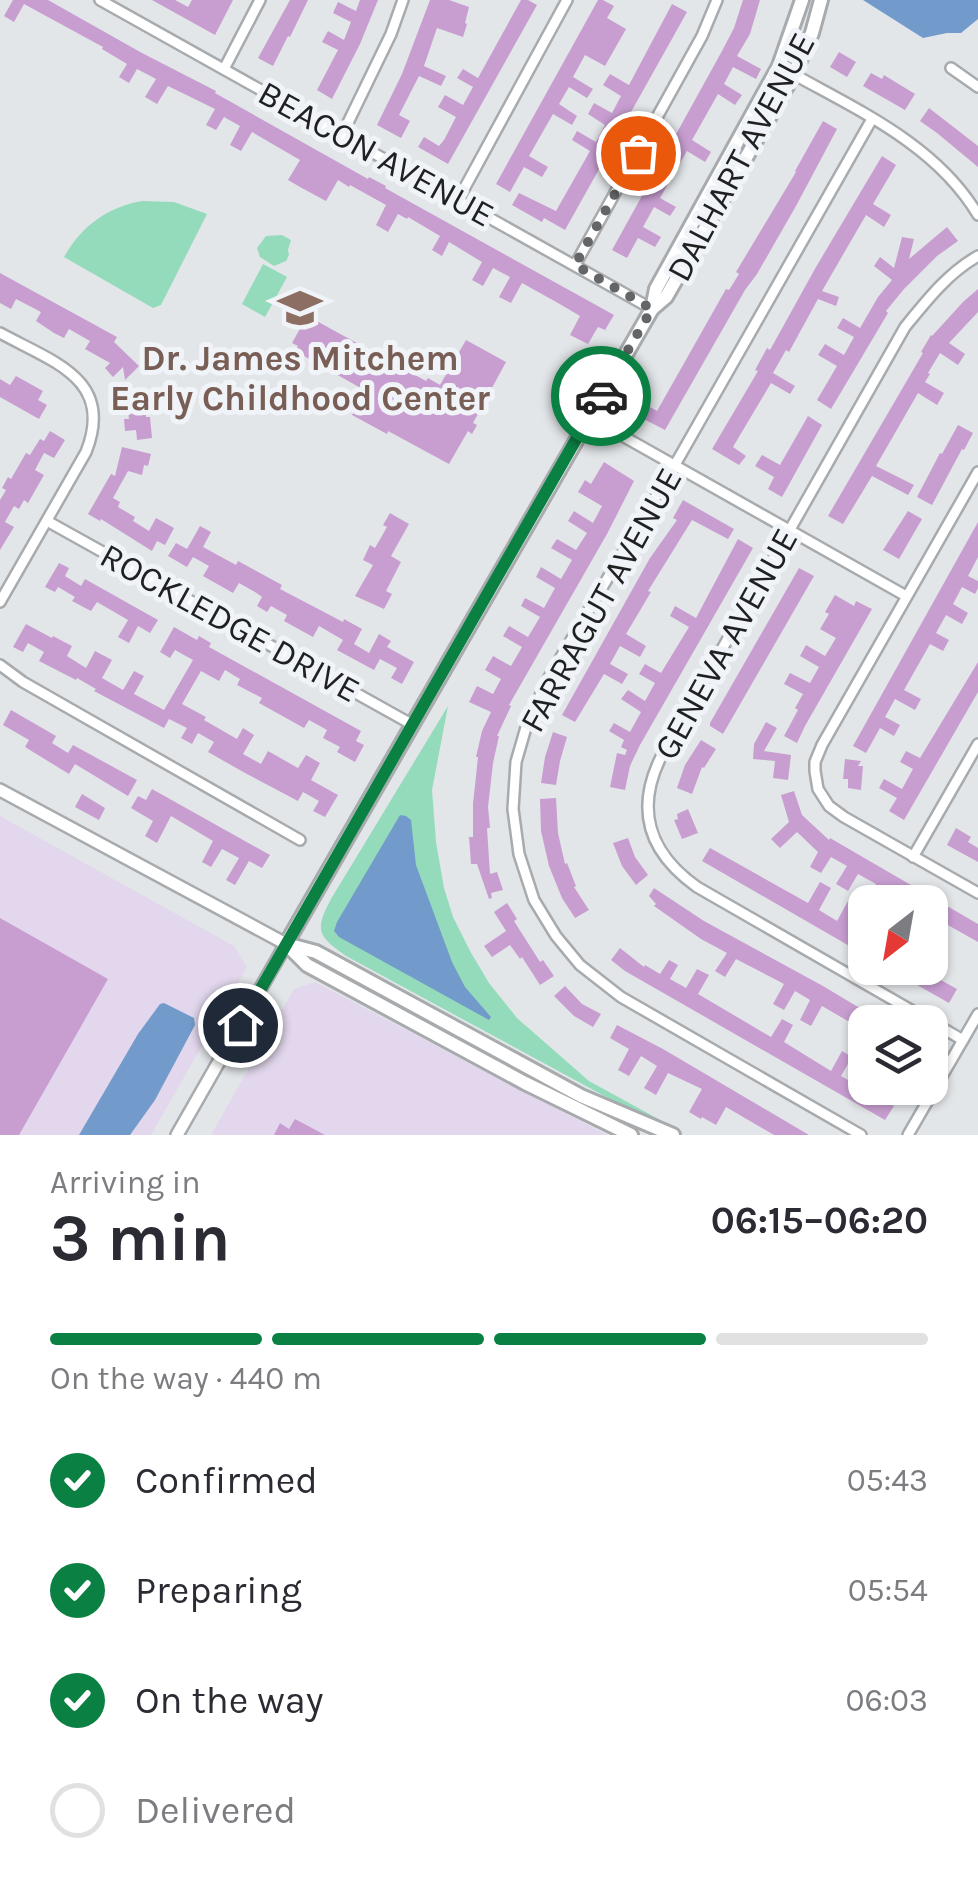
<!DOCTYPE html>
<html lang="en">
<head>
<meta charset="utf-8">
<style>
  body { margin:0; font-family:Karla,sans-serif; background:#f2f2f3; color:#2b2b33; height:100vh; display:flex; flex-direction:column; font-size:38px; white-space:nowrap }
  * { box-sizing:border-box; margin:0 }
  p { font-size:32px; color:#7c7c81 }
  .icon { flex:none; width:55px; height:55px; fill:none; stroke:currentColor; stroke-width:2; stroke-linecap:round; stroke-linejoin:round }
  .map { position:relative; height:1135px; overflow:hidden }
  .panel { display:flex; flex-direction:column; background:#fff; flex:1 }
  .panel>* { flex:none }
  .needle { width:65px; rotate:211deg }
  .controls { position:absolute; left:848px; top:885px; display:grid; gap:20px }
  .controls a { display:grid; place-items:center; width:100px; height:100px; border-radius:20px; background:#fff; box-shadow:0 2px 8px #0004; font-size:50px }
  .pin { position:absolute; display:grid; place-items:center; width:85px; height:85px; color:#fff; margin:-42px; border:5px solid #fff; border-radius:50%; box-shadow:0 2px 10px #0007 }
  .courier { position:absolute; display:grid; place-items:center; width:100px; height:100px; margin:-50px; border:8px solid #0b8043; border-radius:50%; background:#fff; color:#222; box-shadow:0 2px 12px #0007 }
  .headline em { font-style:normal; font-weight:700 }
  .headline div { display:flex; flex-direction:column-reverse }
  .headline { display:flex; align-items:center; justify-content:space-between; height:170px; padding:0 50px }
  h1 { font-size:65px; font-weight:700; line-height:75px }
  .bar { display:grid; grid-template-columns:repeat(4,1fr); gap:15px 10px; align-content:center; height:120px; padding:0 50px }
  .bar i { height:12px; border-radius:8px; background:#e1e1e2 }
  .bar .on { background:#0b8043 }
  .bar p { grid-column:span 4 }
  ol { padding:0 50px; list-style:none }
  li { display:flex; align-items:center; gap:30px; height:110px }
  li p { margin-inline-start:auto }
  li .icon { padding:10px; border-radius:50%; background:#0b8043; color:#fff; stroke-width:4 }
  li:last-child { color:#7c7c81 }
  li i { width:55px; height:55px; border:5px solid #e1e1e2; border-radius:50% }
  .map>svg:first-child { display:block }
  .industrial { fill:#e2d7ec }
  .green { fill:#94dbbb }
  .water { fill:#729bcc }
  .building { fill:#c89ed1 }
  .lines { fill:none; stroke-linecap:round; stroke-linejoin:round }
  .minor-casing { stroke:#a8abae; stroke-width:14 }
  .tertiary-casing { stroke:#a8abae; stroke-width:16 }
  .secondary-casing { stroke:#a8abae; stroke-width:18 }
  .minor { stroke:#fff; stroke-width:9 }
  .tertiary { stroke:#fff; stroke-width:11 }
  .secondary { stroke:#fff; stroke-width:12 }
  .done { stroke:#646567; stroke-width:10; stroke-dasharray:0 18 }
  .route { stroke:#0b8043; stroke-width:12 }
  .labels { text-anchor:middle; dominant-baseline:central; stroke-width:10; stroke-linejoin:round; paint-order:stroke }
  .street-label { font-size:35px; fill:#1f2021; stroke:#f0f3f7 }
  .education-label { font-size:35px; font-weight:bold; fill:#785e54; stroke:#f0f3f7 }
</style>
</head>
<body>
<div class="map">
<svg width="978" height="1135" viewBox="0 0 978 1135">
  <rect width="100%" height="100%" fill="#e3e6e9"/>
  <g class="industrial">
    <path d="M0,816L234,946L247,967L151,1135H0Z"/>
    <path d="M315,982L607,1135H211L294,989Z"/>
  </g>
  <g class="green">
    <path d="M142,201L174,202L207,214L161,305L153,308L64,257C81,226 108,207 142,201Z"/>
    <path d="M282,235L291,240L288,250L289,255L286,261L274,266L260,257L257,248L266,236Z"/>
    <path d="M263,264L287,277L265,317L242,304Z"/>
    <path d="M448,706L432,790L436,842L444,888L453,917L470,951L489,983L517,1018L589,1081L662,1121L621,1105L346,956C318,936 314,931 331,899Z"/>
  </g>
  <g class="water">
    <path d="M863,0H978V19L961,33H947L923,38Z"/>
    <path d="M400,815L406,816L411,820L416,865L452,962L465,987L491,1017L489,1020L339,937L334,931L337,922Z"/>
    <path d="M164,1003L194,1018L195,1025L155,1100L130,1135H79L138,1034L160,1004Z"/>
  </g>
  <g class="building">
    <path d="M13,0H48L142,53L216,91L215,93L368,179L369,177L386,186L385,188L614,315L605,330L598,327L588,344L570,335L580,316L558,303L522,283L511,303L499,297L510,277L493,268L483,286L472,280L482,262L449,242L442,256L432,250L440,236L408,217L407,219L398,214L388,232L376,225L386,205L350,185L349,187L338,180L326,201L300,187L288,180L300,160L252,132L241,151L230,145L240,126L224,117L216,130L206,125L215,109L168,86L157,104L145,97L156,79L137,69L129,83L119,77L127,64L102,49L103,47L24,4L14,22L4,16Z"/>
    <path d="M152,0H175L188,7L192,0H233L215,35Z"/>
    <path d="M290,0H308L290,37L288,36L273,66L258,58Z"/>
    <path d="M360,0H378L360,44L332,99L317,90L338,50L322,42L328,31L344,40L351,22L333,13L338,2L356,11Z"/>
    <path d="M430,0H449L469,7L465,23L467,24L463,37L437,28L424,66L446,76L441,86L419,76L399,115L410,121L401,138L377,125L402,74Z"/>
    <path d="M521,0H528L537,5L448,164L418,147L424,137L439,146L444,140L456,117L438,107L445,95L463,105L473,87L457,78L463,69L478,78Z"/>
    <path d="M598,0H603L614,6L607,18L626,29L605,66L585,55L573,77L593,89L587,98L569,87L559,104L577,116L572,125L553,114L529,156L548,167L542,177L524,167L510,192L496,184Z"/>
    <path d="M743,0H760L750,34L737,56L761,69L756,79L733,67L724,84L742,95L735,105L718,94L692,140L711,152L705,162L687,151L660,198L676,207L670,216L654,207L643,227L661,237L655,247L638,238L627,258L612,250L722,51L734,28Z"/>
    <path d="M672,4L687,12L565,230L544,218L542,222L512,205L519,193L556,211L590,151L572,140L577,131L596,142L605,125L588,114L594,103L612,113L621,96L603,85L610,74L629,85Z"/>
    <path d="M839,52L856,62L847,77L830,67Z"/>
    <path d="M871,73L882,79L884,75L915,94L905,110L863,86Z"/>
    <path d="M929,108L978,146V167L937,133L920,121Z"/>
    <path d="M823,121L837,129L796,206L757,274L745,290L665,430L636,415L643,403L657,411L726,289L729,290L739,274L736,272L796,172L795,171Z"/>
    <path d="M882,156L896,165L873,204L891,215L884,227L866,215L822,291L839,297L836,306L818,299L789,352L786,350L773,373L795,386L790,394L771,383L733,447L746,456L739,465L712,449L758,371L755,370L767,348L770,350L816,267Z"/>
    <path d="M947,227L958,241L937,256L904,289L886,311L888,313L831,409L817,400L837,366L818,355L825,344L844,355L854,337L837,328L843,318L860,328L878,297L892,280L874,266L880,257L894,268L902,237L914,239L909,259Z"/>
    <path d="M0,273L117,337L114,342L139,366L125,380L123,367L113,377L105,368L110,363L85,349L90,341L69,329L64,338L54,333L36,321L41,312L16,299L11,309L0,303Z"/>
    <path d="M978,289V312L949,343L965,354L958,365L940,353L928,373L930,374L925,382L944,393L937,405L918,393L876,466L914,485L908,495L872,476L843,524L828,516L923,353L921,352L931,335L932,336L963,302Z"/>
    <path d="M313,319L426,381L428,378L440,385L466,340L506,362L473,423L477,425L472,434L468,431L449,464L388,431L387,434L352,415L366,391L295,351L298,346L292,343L301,327L306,330Z"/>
    <path d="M16,376L43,391L38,400L47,405L39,419L0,397V379L10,385Z"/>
    <path d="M143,388L146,417H150L152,438L137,440L136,430L125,431L124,419H129L126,390Z"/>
    <path d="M808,416L822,425L782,497L768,489L774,477L755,466L762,455L780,465Z"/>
    <path d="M958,425L973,433L964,450L962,449L932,505L917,497L940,453L942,454Z"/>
    <path d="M50,431L65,440L54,458L44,453L35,470L44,475L28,503L24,500L19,509L14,506L5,522L14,527L0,550V500L6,490L2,488L8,477L11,479L26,453L30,455L40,439L44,441Z"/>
    <path d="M122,447L151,454L148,466L144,465L142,475L128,471L113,498L120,502L118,507L135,517L133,521L149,531L156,518L174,528L165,545L157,541L152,551L101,519L100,521L88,514L111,474L115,476Z"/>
    <path d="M604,462L634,481L607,534L509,705L511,706L497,736H499L493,763L488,807L490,828H487L490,874L497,872L503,890L491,893L492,898L489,899L477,864H471L469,837H473V804L478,757H476L482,731L491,712L469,702L477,686L493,694L501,679L485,670L493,656L511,666L522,647L503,636L509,626L528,637L540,617L521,606L525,598L544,608L555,588L536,577L541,567L561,579L572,560L551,548L557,539L576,550L587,533L568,521L574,511L593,523L602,506L578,492L585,480L591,484Z"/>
    <path d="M683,500L734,529L728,539L692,520L648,591L651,592L626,634L646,646L640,657L620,646L610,664L628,674L622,684L604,674L575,722L562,715L650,558L677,520L673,518Z"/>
    <path d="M908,511L922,519L899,559L883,550Z"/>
    <path d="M390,513L409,524L391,556L401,562L386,591L392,594L384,609L355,596L373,565L363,560L370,545L375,548L387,527L383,525Z"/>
    <path d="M978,522V557L968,576L978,581V588L975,594L962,587L953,604L968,613L962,624L946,615L936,633L949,640L943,651L930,644L904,690L921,699L915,710L895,699L885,717L900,725L894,736L880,728L866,753L853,746Z"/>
    <path d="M200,526L211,532L203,547L236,565L238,561L282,585L280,589L343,622L344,619L362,629L354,644L369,653L379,634L391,641L387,647L414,662L402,684L391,678L397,668L380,659L374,670L348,656L337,650L343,640L319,626L313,637L284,621L287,615L271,606L267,612L257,606L262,597L255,592L239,583L233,593L203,576L209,566L193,557L187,567L168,556L176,543L187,549Z"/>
    <path d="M738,539L753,548L640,745L630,766L625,790L610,787L617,753L625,755L627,750L621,747L624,740L609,731L614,723L630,732L641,712L621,699L628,690L645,701L655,683L639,674L645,664L661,673L689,627L670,616L675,606L696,618Z"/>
    <path d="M59,563L69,568L65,576L81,586L85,579L158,620L150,633L138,626L129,643L118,637L128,620L97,602L91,611L72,601L75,597L58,587L55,592L45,587Z"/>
    <path d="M799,568L814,576L723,734L710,726V723Z"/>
    <path d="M835,595L854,606L856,601L872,609L805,726L797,743L784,736L798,710L795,708L803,694L784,684L790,673L810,683L819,667L800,656L806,645L825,656L836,638L820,629L829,614L825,612Z"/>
    <path d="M26,624L52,638L53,636L72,646L67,656L86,668L95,651L112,660L102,678L123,690L134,671L144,676L134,694L164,710L193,660L175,650L170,658L160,652L174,627L197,640L199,636L211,643L209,647L361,731L356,741L364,745L355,762L337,752L340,747L323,738L327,730L309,720L304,728L259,703L262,698L237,685L240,679L225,670L219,681L201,671L182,704L206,717L204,720L237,739L243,728L254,735L243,754L261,764L268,751L298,768L306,755L320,763L311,780L338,795L325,817L313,811L319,801L303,792L298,801L245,773L208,752L214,742L198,733L192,744L181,738L187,728L169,719L164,728L94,691L96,689L77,678L76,680L39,661L44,652L28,643L23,652L13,647Z"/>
    <path d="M978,662V692L904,820L889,811L897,798L879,788L884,779L902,789L913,769L900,762L906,751L920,758Z"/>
    <path d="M11,710L56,736L52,743L68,753L73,745L137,780L128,796L75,764L69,774L25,747L29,740L3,725Z"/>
    <path d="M766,722L777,728L764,751L791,755L788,780L773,778L775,761L753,759L754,744Z"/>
    <path d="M553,732L567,737L560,761L556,785L541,783L545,757Z"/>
    <path d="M701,740L716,749L704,768L702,767L692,794L677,788L685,765Z"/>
    <path d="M845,759L861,761L858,766H863L861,790L848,788V779H843Z"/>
    <path d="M152,789L270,855L262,868L249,861L235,885L226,880L239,858L222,849L211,867L202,862L213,841L171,816L157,843L145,836L153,821L131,808L138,796L146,800Z"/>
    <path d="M794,791L802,815L829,840L830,838L978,924V942L930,915V902H908L887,891L880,902H871L866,900L876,884L858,874L848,891L836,884L847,866L831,857L821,873L810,867L818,852L797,832L780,848L771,839L789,822L781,795Z"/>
    <path d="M82,794L105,808L99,820L75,807Z"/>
    <path d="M556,798L558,833L565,864L567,863L576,886L574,887L589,910L575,918L562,898L549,866L541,831L540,799Z"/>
    <path d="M688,809L698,833L682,839L674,820L678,819L677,814Z"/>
    <path d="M956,828L971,837L968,842L978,848V862L947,845Z"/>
    <path d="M628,838L635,857L648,875L636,885L622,866L613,843Z"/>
    <path d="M710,848L808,903L820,882L831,888L819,910L837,921L848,901L860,907L849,926L865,935V955L702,861Z"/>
    <path d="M654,888L704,921L823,986L883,1022H865V1031L822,1006L811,1026L800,1020L810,1000L795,991L784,1010L773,1004L784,984L736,959L725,977L715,971L727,953L701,939L654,906L656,904L649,896Z"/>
    <path d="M507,903L517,919L514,921L540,962L543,960L554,976L540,985L522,957L520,959L510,945L492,957L484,946L506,931L494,912Z"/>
    <path d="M0,918L108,979L19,1135H0Z"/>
    <path d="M620,948L644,967L645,965L660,974L669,960L678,965L670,979L686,988L697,969L709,975L698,994L771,1037L782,1019L793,1025L784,1042L831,1071L842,1051L852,1057L841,1076L894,1106L885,1120L625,971L611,960Z"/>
    <path d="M887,968H919L957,989L949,1003Z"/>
    <path d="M565,986L582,1004L601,1014L593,1027L574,1016L554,996Z"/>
    <path d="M617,1025L663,1049L809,1135H774L726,1107L716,1125L702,1117L701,1119L689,1112L702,1089L668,1073L656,1095L644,1088L657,1066L641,1056L629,1076L618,1070L629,1049L610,1038Z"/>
    <path d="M295,1119L325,1135H274L280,1123L289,1129Z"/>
  </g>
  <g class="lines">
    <g class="minor-casing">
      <g id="minor">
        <path d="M100,0L652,309"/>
        <path d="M779,66C850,107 934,141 978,215"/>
        <path d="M951,68L978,87"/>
        <path d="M224,69L260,0"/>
        <path d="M342,135L391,34L403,0"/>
        <path d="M458,200L567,0"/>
        <path d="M575,265L702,36L717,0"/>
        <path d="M0,333C53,362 115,379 86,452L0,602"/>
        <path d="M589,417L906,596"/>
        <path d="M978,472L822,745L815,762V771L818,789L829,806L844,817L978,893"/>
        <path d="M47,521L413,725"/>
        <path d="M0,665L23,682L300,840"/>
        <path d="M913,857L978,744"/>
        <path d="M963,1040L697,887C648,852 634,808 663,753L905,327C927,300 948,273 978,256"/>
        <path d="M861,1135L621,997L580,965L556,936L534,900L519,854L513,809L516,762L527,724L548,679L680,456L872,119"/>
        <path d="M908,1135L978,1014"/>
      </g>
    </g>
    <g class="tertiary-casing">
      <path id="tertiary" d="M0,790L286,944L177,1135"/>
    </g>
    <g class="secondary-casing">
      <g id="secondary">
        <path d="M652,309L656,289L779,66L802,0"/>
        <path d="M286,944L652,309L666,297L794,74L812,33L821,0"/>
        <path d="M286,944L316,952L581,1096L673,1135"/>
        <path d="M288,946L307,965L525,1083L631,1135"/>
      </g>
    </g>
    <use href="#minor" class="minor"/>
    <use href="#tertiary" class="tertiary"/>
    <use href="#secondary" class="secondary"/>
  </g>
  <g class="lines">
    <path class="done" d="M601,396L652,309L575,265L638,153"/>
    <path class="route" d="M240,1025L601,396"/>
  </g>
  <defs>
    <g id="school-bare" transform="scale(3.45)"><path d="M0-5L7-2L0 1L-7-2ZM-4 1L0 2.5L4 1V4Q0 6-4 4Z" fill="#8d6e63" stroke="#f0f3f7" stroke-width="2.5" paint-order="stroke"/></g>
  </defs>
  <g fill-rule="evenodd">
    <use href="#school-bare" x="300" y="308"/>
  </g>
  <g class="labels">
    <g class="street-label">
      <text transform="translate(376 154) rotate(29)">BEACON AVENUE</text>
      <text transform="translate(741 157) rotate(-62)">DALHART AVENUE</text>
      <text transform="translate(601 600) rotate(-61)">FARRAGUT AVENUE</text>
      <text transform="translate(230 623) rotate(29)">ROCKLEDGE DRIVE</text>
      <text transform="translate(726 644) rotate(-61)">GENEVA AVENUE</text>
    </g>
    <g class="education-label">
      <text x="300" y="358">Dr. James Mitchem<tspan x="300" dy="40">Early Childhood Center</tspan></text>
    </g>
  </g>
</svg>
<div class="controls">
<a><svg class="needle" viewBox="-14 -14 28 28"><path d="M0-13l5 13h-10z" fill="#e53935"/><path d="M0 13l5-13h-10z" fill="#7c7c81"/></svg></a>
<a><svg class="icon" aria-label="layers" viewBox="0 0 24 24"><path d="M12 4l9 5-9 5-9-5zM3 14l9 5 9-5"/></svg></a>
</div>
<div class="pin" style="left:638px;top:153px;background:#ea580c"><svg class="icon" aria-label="bag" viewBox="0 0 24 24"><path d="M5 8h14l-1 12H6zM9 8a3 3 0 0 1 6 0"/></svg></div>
<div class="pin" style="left:240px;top:1025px;background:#1f2937"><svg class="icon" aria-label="home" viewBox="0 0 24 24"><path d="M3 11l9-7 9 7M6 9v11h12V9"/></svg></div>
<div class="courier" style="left:601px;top:396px"><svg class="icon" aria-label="car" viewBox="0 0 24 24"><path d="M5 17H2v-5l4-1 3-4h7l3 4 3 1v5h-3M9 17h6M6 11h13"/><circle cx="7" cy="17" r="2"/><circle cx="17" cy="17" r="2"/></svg></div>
</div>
<section class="panel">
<div class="headline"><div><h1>3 min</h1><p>Arriving in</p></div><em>06:15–06:20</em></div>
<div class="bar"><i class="on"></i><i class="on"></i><i class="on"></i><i></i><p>On the way · 440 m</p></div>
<ol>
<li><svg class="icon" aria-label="check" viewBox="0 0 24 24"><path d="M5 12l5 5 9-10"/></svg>Confirmed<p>05:43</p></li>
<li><svg class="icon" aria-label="check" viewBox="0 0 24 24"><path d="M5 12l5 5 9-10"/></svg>Preparing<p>05:54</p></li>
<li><svg class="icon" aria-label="check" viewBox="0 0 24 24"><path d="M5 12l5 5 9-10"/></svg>On the way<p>06:03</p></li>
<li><i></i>Delivered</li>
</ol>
</section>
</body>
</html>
